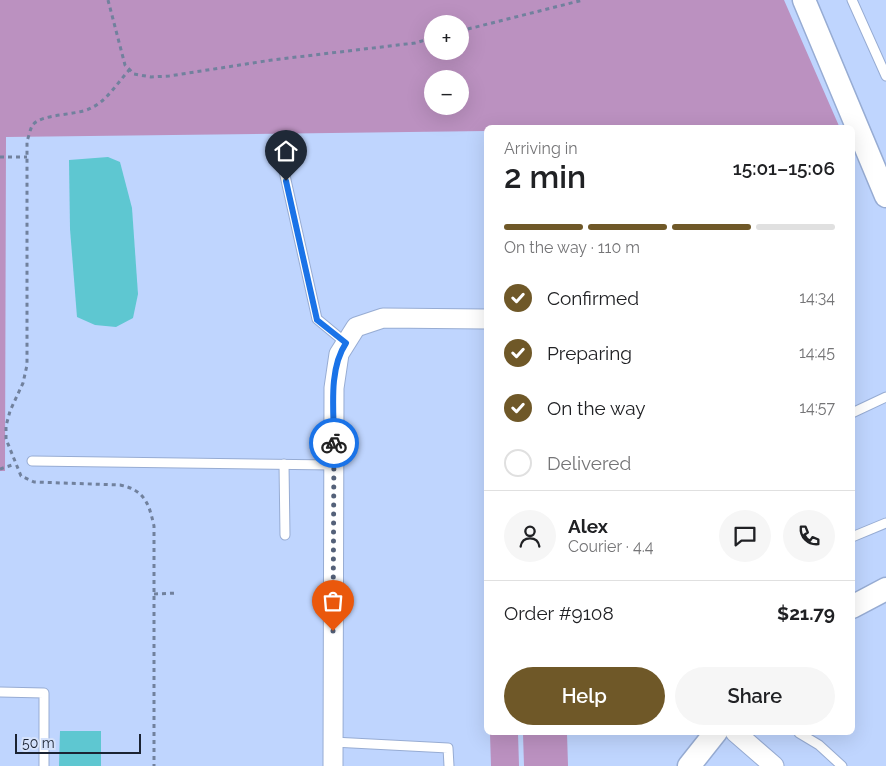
<!DOCTYPE html>
<html lang="en">
<head>
<meta charset="utf-8">
<style>
  body { margin:0; font-family:Raleway,sans-serif; background:#f6f6f6; color:#202124; height:100vh; display:flex; flex-direction:column; font-size:19px; white-space:nowrap }
  * { box-sizing:border-box; margin:0 }
  p { font-size:16px; color:#757577 }
  .icon { flex:none; width:28px; height:28px; fill:none; stroke:currentColor; stroke-width:2; stroke-linecap:round; stroke-linejoin:round }
  .map { position:relative; flex:1; overflow:hidden }
  .sheet { position:absolute; left:484px; top:125px; width:371px; height:610px; display:flex; flex-direction:column; background:#fff; border-radius:8px; box-shadow:0 5px 20px #0002 }
  .sheet>* { flex:none }
  .fabs { position:absolute; left:424px; top:15px; display:grid; gap:10px }
  .fabs a { display:grid; place-items:center; width:45px; height:45px; border-radius:50%; background:#fff; box-shadow:0 5px 20px #0002; font-size:25px }
  .scale { position:absolute; left:15px; bottom:12px; width:126px; box-sizing:border-box; padding-left:5px; border:2px solid #1b2332; border-top:0; font-size:14px; line-height:18px; white-space:nowrap; color:#1b2332; -webkit-text-stroke:4px #d5e2fb; paint-order:stroke }
  .pin { position:absolute; display:grid; place-items:center; width:42px; height:42px; color:#fff; margin:-51px -21px; border-radius:50% 50% 50% 0; rotate:-45deg; box-shadow:0 0 5px #0007 }
  .pin .icon { rotate:45deg }
  .courier { position:absolute; display:grid; place-items:center; width:50px; height:50px; margin:-25px; border:4px solid #1a73e8; border-radius:50%; background:#fff; color:#222; box-shadow:0 1px 6px #0007 }
  .headline em { font-style:normal; font-weight:600 }
  .headline div { display:flex; flex-direction:column-reverse }
  .headline { display:flex; align-items:center; justify-content:space-between; height:85px; padding:0 20px }
  h1 { font-size:32px; font-weight:600; line-height:38px }
  .bar { display:grid; grid-template-columns:repeat(4,1fr); gap:8px 5px; align-content:center; height:60px; padding:0 20px }
  .bar i { height:6px; border-radius:4px; background:#e0e0e0 }
  .bar .current { background:#6f5828 }
  .bar p { grid-column:span 4 }
  .line { display:flex; align-items:center; gap:12px; padding:0 20px; border-top:1px solid #e0e0e0 }
  .line div { flex:1 }
  .round { display:grid; place-items:center; flex:none; width:52px; height:52px; border-radius:26px; background:#f6f6f6 }
  ol { padding:0 20px; list-style:none }
  li { display:flex; align-items:center; gap:15px; height:55px }
  li p { margin-inline-start:auto }
  li .icon { padding:5px; border-radius:50%; background:#6f5828; color:#fff; stroke-width:4 }
  li:last-child { color:#757577 }
  li i { width:28px; height:28px; border:2px solid #e0e0e0; border-radius:50% }
  .primary-button { display:flex; gap:10px; margin-top:auto; padding:10px 20px }
  .primary-button a { flex:1; height:58px; border-radius:30px; background:#6f5828; color:#fff; font-size:20px; font-weight:600; line-height:58px; text-align:center }
  .primary-button a+a { background:#f6f6f6; color:#202124 }
  .map>svg:first-child { display:block }
  .green { fill:#bb91c0; fill-rule:evenodd }
  .water { fill:#5ec7d1 }
  .lines { fill:none; stroke-linecap:round; stroke-linejoin:round }
  .service-casing { stroke:#97acd3; stroke-width:11 }
  .minor-casing { stroke:#97acd3; stroke-width:21 }
  .tertiary-casing { stroke:#97acd3; stroke-width:25 }
  .path { stroke:#71819d; stroke-width:3; stroke-dasharray:4 4; stroke-linecap:butt }
  .service { stroke:#fff; stroke-width:9 }
  .minor { stroke:#fff; stroke-width:19 }
  .tertiary { stroke:#fff; stroke-width:22 }
  .done { stroke:#546179; stroke-width:5; stroke-dasharray:0 9 }
  .route { stroke:#1a73e8; stroke-width:6 }
</style>
</head>
<body>
<div class="map">
<svg width="886" height="766" viewBox="0 0 886 766">
  <rect width="100%" height="100%" fill="#bfd5fe"/>
  <g class="green">
    <path d="M0,0H784L839,126L486,128V131L6,137L5,471H0ZM432,24H460V51H432ZM432,79H460V106H432Z"/>
    <path d="M490,733H518L519,766H491Z"/>
    <path d="M523,733H567L568,766H524Z"/>
  </g>
  <g class="water">
    <path d="M108,157L120,162L132,208L138,294L133,318L116,327L95,325L77,317L70,229L69,160Z"/>
    <path d="M60,731H101V766H59Z"/>
  </g>
  <g class="lines">
    <g class="service-casing">
      <g id="service">
        <path d="M852,0L886,76"/>
        <path d="M282,162L317,319L346,343"/>
        <path d="M852,413L886,397"/>
        <path d="M32,461L334,465"/>
        <path d="M284,464L285,535"/>
        <path d="M852,537L886,523"/>
        <path d="M0,692L44,693V766"/>
        <path d="M799,733L819,745L842,766"/>
        <path d="M333,742L448,748L449,766"/>
      </g>
    </g>
    <g class="minor-casing">
      <g id="minor">
        <path d="M735,732L774,766"/>
        <path d="M333,766L334,388L339,354L356,327L383,318L486,319"/>
      </g>
    </g>
    <g class="tertiary-casing">
      <g id="tertiary">
        <path d="M804,0L886,196"/>
        <path d="M852,607L886,589"/>
        <path d="M689,766L716,732"/>
      </g>
    </g>
    <g class="path">
      <path d="M108,0L125,65L134,74L151,77L169,76L272,60L415,43L432,38"/>
      <path d="M460,31L583,0"/>
      <path d="M130,69C118,82 107,101 91,108C77,116 40,113 32,126C30,130 29,136 27,141V365L23,383L10,411L6,426V439L21,476L34,482L120,485C145,490 149,504 154,526V766"/>
      <path d="M0,157H27"/>
      <path d="M0,469L15,464"/>
      <path d="M154,594L178,593"/>
    </g>
    <use href="#service" class="service"/>
    <use href="#minor" class="minor"/>
    <use href="#tertiary" class="tertiary"/>
  </g>
  <g class="lines">
    <path class="done" d="M333,631L334,443"/>
    <path class="route" d="M286,181L317,320L346,343C328,370 334,411 334,443"/>
  </g>
</svg>
<div class="fabs">
<a>+</a>
<a>−</a>
</div>
<div class="scale">50 m</div>
<div class="pin" style="left:333px;top:631px;background:#ea580c"><svg class="icon" aria-label="bag" viewBox="0 0 24 24"><path d="M5 8h14l-1 12H6zM9 8a3 3 0 0 1 6 0"/></svg></div>
<div class="pin" style="left:286px;top:181px;background:#1f2937"><svg class="icon" aria-label="home" viewBox="0 0 24 24"><path d="M3 11l9-7 9 7M6 9v11h12V9"/></svg></div>
<div class="courier" style="left:334px;top:443px"><svg class="icon" aria-label="bike" viewBox="0 0 24 24"><circle cx="6" cy="16" r="4"/><circle cx="18" cy="16" r="4"/><path d="M6 16l4-8h5l3 8M10 8l3 8H6M13 5h3"/></svg></div>
<section class="sheet">
<div class="headline"><div><h1>2 min</h1><p>Arriving in</p></div><em>15:01–15:06</em></div>
<div class="bar"><i class="current"></i><i class="current"></i><i class="current"></i><i></i><p>On the way · 110 m</p></div>
<ol>
<li><svg class="icon" aria-label="check" viewBox="0 0 24 24"><path d="M5 12l5 5 9-10"/></svg>Confirmed<p>14:34</p></li>
<li><svg class="icon" aria-label="check" viewBox="0 0 24 24"><path d="M5 12l5 5 9-10"/></svg>Preparing<p>14:45</p></li>
<li><svg class="icon" aria-label="check" viewBox="0 0 24 24"><path d="M5 12l5 5 9-10"/></svg>On the way<p>14:57</p></li>
<li><i></i>Delivered</li>
</ol>
<div class="line" style="height:90px"><a class="round"><svg class="icon" aria-label="person" viewBox="0 0 24 24"><circle cx="12" cy="8" r="4"/><path d="M4 21q1-7 8-7t8 7"/></svg></a><div><b>Alex</b><p>Courier · 4.4</p></div><a class="round"><svg class="icon" aria-label="chat" viewBox="0 0 24 24"><path d="M4 5h16v11H9l-5 4z"/></svg></a><a class="round"><svg class="icon" aria-label="phone" viewBox="0 0 24 24"><path d="M5 4h4l2 5-3 2q2 4 5 5l2-3 5 2v4C11 20 4 13 5 4z"/></svg></a></div>
<div class="line" style="height:65px"><div>Order #9108</div><b>$21.79</b></div>
<div class="primary-button"><a>Help</a><a>Share</a></div>
</section>
</div>
</body>
</html>
